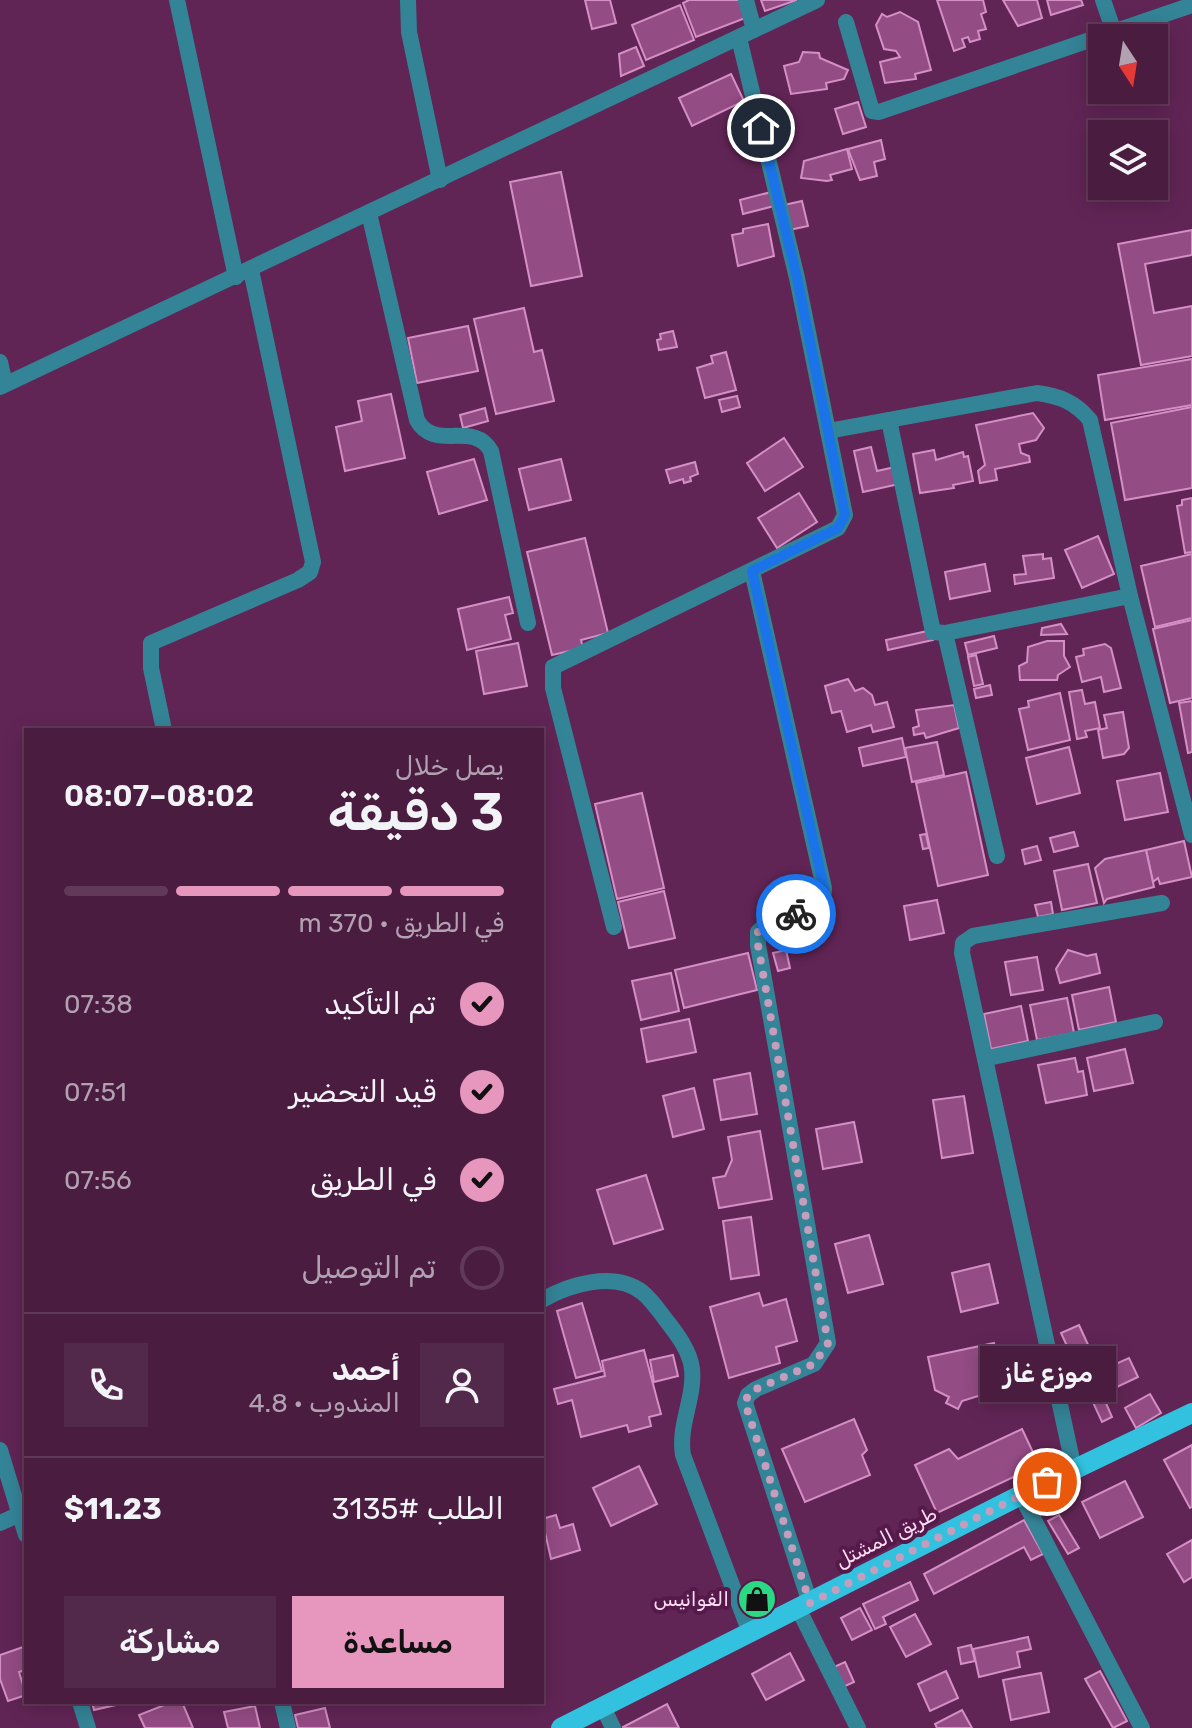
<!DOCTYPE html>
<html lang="ar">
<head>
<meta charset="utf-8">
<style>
  body { margin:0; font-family:Rubik,"Noto Sans Arabic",sans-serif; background:#53294b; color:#f1f3f6; direction:rtl; height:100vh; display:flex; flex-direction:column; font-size:30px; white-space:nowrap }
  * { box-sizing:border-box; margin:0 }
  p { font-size:26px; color:#b1a1b1 }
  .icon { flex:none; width:44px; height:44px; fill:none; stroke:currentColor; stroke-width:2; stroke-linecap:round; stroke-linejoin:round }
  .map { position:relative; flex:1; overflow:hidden; direction:ltr }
  .side { position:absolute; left:24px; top:728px; width:520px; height:976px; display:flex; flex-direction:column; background:#491c40; border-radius:0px; box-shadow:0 4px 20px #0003,0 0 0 2px #613a59; direction:rtl }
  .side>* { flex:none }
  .needle { width:52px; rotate:168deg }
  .tools { position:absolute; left:1088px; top:24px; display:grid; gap:16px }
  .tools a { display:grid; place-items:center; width:80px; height:80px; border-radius:0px; background:#491c40; box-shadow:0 4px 20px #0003,0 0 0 2px #613a59; font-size:40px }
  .pin { position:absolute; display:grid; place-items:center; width:68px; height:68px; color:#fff; margin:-34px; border:4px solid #fff; border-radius:50%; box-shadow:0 2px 8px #0007 }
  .courier { position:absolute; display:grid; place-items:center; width:80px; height:80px; margin:-40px; border:6px solid #1a73e8; border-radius:50%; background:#fff; color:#222; box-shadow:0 2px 10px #0007 }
  .bubble { position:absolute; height:56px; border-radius:0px; background:#491c40; box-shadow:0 4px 20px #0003,0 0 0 2px #613a59; font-size:26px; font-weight:600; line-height:56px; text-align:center; direction:rtl }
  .overview em { font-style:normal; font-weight:600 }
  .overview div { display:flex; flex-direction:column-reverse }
  .overview { display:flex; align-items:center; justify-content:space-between; height:136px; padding:0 40px }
  h1 { font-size:52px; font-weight:600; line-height:60px }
  .bar { display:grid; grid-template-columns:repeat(4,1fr); gap:12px 8px; align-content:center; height:96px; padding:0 40px }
  .bar i { height:10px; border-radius:6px; background:#613a59 }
  .bar .active { background:#e797bd }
  .bar p { grid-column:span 4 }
  .line { display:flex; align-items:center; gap:20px; padding:0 40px; border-top:2px solid #613a59 }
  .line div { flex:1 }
  .round { display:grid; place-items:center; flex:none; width:84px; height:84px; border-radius:0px; background:#53294b }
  ol { padding:0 40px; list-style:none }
  li { display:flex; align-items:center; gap:24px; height:88px }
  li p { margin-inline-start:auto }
  li .icon { padding:8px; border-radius:50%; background:#e797bd; color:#111; stroke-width:4 }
  li:last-child { color:#b1a1b1 }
  li i { width:44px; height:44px; border:4px solid #613a59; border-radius:50% }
  .action { display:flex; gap:16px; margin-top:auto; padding:16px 40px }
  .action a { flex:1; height:92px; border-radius:0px; background:#e797bd; color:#111; font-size:32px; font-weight:600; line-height:92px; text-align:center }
  .action a+a { background:#53294b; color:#f1f3f6 }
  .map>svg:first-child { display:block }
  .building { fill:#944c84; stroke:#d48fc4; stroke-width:2 }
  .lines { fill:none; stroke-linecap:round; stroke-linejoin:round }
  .street { stroke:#348497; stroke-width:16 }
  .primary { stroke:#32c2e0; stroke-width:20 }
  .done { stroke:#c69dbc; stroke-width:8; stroke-dasharray:0 14.4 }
  .route { stroke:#1a73e8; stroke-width:10 }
  .labels { text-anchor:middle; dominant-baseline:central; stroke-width:8; stroke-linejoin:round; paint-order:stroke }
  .street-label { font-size:20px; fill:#fcdef4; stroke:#55194a }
  .poi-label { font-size:20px; fill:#fcdef4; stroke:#55194a; text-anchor:end }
</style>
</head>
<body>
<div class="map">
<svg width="1192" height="1728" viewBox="0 0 1192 1728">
  <rect width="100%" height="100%" fill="#612555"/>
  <g class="building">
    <path d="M585,0H610L616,23L592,29Z"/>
    <path d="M689,0H742L748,17L696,37L683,3Z"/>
    <path d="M761,0H797L765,11Z"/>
    <path d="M937,0H983L986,12L981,14L986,29L978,31L980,39L970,42L968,37L962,39L965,47L954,51Z"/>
    <path d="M1003,0H1037L1042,18L1018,26Z"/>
    <path d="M1047,0H1081L1083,5L1051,15Z"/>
    <path d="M680,5L694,40L646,60L632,25Z"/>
    <path d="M900,12L918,22L931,70L915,74L916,79L885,83L880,62L900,57L896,51L884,49L876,25L882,14L887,17Z"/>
    <path d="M636,47L644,66L621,76L619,54Z"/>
    <path d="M803,52L819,53L820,58L848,70L844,79L826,83L827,89L791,94L784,66L799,62Z"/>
    <path d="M731,74L744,101L692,126L679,98Z"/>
    <path d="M858,102L866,127L843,134L835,109Z"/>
    <path d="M881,140L885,159L874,162L877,176L860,180L848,149Z"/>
    <path d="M847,149L852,169L830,175L832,180L827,181L801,178L804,161Z"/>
    <path d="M561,172L582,276L531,286L510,182Z"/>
    <path d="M775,191L778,205L743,214L740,200Z"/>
    <path d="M802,201L808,226L789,230L784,205Z"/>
    <path d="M768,224L774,256L738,266L732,235L743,233V229Z"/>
    <path d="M1192,230V255L1145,264L1154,313L1192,306V356L1141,365L1118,244Z"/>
    <path d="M524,308L534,352L542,350L554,401L496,414L474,319Z"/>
    <path d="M468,326L478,371L417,383L408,338Z"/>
    <path d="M673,331L677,347L659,350L657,340L661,339L660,334Z"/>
    <path d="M726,352L736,390L705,398L697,368L713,363L711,356Z"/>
    <path d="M1192,359V405L1105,420L1098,375Z"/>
    <path d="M391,394L405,458L345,471L336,427L362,421L358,401Z"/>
    <path d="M737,396L740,407L722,412L719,400Z"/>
    <path d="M1192,407V488L1125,500L1111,423Z"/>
    <path d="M485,408L488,421L463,428L460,415Z"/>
    <path d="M1033,413L1044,428L1036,440L1019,444L1021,453L1029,456L1030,462L995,469L997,480L980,483L978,471L985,465L976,425Z"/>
    <path d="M784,438L803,467L765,491L747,463Z"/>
    <path d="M871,447L877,471L895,467L899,484L863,492L854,451Z"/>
    <path d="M934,450L936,460L963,452L964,457L968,456L973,481L953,485L954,488L920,493L913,454Z"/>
    <path d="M474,459L487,500L439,514L427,472Z"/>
    <path d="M561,459L571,500L529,510L519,469Z"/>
    <path d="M695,462L698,474L690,477L691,481L684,483L683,479L670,483L666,470Z"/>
    <path d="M799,493L817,522L777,548L758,518Z"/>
    <path d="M1192,498V552L1185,553L1177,506L1182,505V500Z"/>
    <path d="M1098,536L1114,574L1082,588L1065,550Z"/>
    <path d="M585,538L608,633L581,640L583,648L552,655L527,552Z"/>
    <path d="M1043,554V559L1051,558L1054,578L1015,584L1014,575L1026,574L1023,556Z"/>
    <path d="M1192,554V618L1155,627L1141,566Z"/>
    <path d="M985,564L990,591L950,599L945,572Z"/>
    <path d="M509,597L513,613L505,615L511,639L467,650L458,609Z"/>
    <path d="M1192,620V698L1170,703L1153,629Z"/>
    <path d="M1061,624L1067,634L1041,635L1042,628Z"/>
    <path d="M932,630L933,640L888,650L886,640Z"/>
    <path d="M994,636L997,648L968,655L965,643Z"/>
    <path d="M1047,641H1064V656L1070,667L1058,675L1057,680H1020L1019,666L1027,662L1028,647Z"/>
    <path d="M518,643L527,686L484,694L476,651Z"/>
    <path d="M1105,644L1111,648L1121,688L1104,692L1101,677L1082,682L1076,657L1084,655L1083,649Z"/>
    <path d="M976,655L983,684L974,686L968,657Z"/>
    <path d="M848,679L855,691L863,688L872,695L875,705L887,702L894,727L873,732L871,725L847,732L841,711L832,713L825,686Z"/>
    <path d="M990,685L992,695L976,698L974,689Z"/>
    <path d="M1082,690L1085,704L1095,702L1100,728L1085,731L1087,737L1077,739L1069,692Z"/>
    <path d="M1060,693L1070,740L1028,750L1019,709L1029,707L1028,701Z"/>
    <path d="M1192,701V752L1188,753L1179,703Z"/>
    <path d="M954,705L959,728L926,738L924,733L914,735L913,728L919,726L916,710Z"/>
    <path d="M1123,712L1129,748L1124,754L1103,758L1098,730L1107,728L1104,715Z"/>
    <path d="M902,738L906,757L863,766L859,748Z"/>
    <path d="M937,742L944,775L912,782L905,748Z"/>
    <path d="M1069,747L1080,793L1037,804L1026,758Z"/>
    <path d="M966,772L988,875L938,886L916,783Z"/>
    <path d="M1160,773L1168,812L1125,820L1117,781Z"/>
    <path d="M642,793L664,888L617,899L595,804Z"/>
    <path d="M1074,832L1078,846L1054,852L1050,838Z"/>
    <path d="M926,834L929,848L923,849L920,835Z"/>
    <path d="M1184,841L1192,877L1160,884L1158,878L1153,882L1146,850Z"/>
    <path d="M1037,846L1041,860L1025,864L1022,850Z"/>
    <path d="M1146,850L1154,887L1107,899L1104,903L1095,868L1105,859Z"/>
    <path d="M1088,864L1097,903L1062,910L1054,871Z"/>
    <path d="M664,891L675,938L629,948L618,902Z"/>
    <path d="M937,900L944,933L910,940L904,906Z"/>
    <path d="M1051,902L1053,914L1038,917L1035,905Z"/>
    <path d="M786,950L790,968L778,971L773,953Z"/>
    <path d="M1068,950L1087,956L1096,954L1100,973L1060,983L1056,969Z"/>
    <path d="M748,953L757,990L684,1008L675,970Z"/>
    <path d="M1037,957L1043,990L1011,995L1005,962Z"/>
    <path d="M671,973L679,1011L641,1020L632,981Z"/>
    <path d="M1109,987L1116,1022L1079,1030L1072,995Z"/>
    <path d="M1067,998L1074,1033L1037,1040L1030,1005Z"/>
    <path d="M1021,1006L1028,1041L991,1049L984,1014Z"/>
    <path d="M689,1019L696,1052L647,1062L641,1029Z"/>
    <path d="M1125,1049L1133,1083L1094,1091L1087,1058Z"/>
    <path d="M1075,1058L1078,1072L1083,1071L1087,1095L1046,1103L1038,1065Z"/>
    <path d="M750,1073L757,1114L721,1120L714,1080Z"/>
    <path d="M694,1088L704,1129L673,1137L663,1096Z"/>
    <path d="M964,1096L973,1153L942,1158L933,1100Z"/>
    <path d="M854,1122L862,1162L823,1169L816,1129Z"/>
    <path d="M760,1131L772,1199L719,1208L713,1178L725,1176L732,1160L728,1137Z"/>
    <path d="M646,1175L663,1229L614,1244L597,1190Z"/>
    <path d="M751,1217L759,1275L731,1279L723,1221Z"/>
    <path d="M869,1235L883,1284L848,1293L835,1244Z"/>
    <path d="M989,1264L998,1303L961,1312L952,1273Z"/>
    <path d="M759,1293L763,1306L786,1299L797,1341L776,1347L780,1363L729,1378L710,1307Z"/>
    <path d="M582,1303L602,1371L576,1378L557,1311Z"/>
    <path d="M1079,1325L1100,1371L1129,1358L1138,1377L1102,1394L1112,1417L1102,1422L1061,1333Z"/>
    <path d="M994,1343L997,1358L1009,1352L1016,1366L1011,1378L1016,1380L1008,1397L994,1391L962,1401L958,1409L946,1403L949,1397L935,1390L928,1357Z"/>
    <path d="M644,1350L661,1414L649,1417L651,1426L629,1432L627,1425L581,1437L572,1400L558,1404L554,1389L605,1376L602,1361Z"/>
    <path d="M673,1355L678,1376L654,1382L650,1360Z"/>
    <path d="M1150,1394L1161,1413L1136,1428L1125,1408Z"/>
    <path d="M854,1419L867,1450L862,1455L870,1475L805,1502L782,1449Z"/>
    <path d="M1022,1429L1039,1465L937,1513L915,1465L949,1449L958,1459Z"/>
    <path d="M1192,1445V1507L1190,1508L1164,1460Z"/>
    <path d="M639,1466L657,1504L611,1526L593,1488Z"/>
    <path d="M1125,1481L1143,1517L1100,1538L1082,1502Z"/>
    <path d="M556,1515L560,1528L573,1524L580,1550L551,1559L542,1519Z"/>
    <path d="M1059,1515L1079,1548L1068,1554L1048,1521Z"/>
    <path d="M1024,1520L1043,1554L1031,1560L1024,1547L934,1594L924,1574Z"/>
    <path d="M1192,1540V1577L1184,1582L1167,1554Z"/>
    <path d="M910,1582L918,1600L883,1617L886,1624L875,1629L863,1604Z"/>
    <path d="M860,1608L872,1630L852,1640L841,1618Z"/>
    <path d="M915,1614L931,1644L906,1657L890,1627Z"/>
    <path d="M1028,1637L1031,1649L1017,1652L1020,1667L979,1677L973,1649Z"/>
    <path d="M971,1645L975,1661L961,1664L958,1648Z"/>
    <path d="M26,1646V1670L19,1672L26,1695L8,1701L0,1679V1655Z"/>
    <path d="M790,1653L804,1680L766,1700L752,1674Z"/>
    <path d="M845,1662L854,1682L843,1687L834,1667Z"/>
    <path d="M946,1671L958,1698L930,1711L918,1684Z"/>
    <path d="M1100,1671L1127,1721L1113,1728L1085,1679Z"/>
    <path d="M1041,1673L1049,1712L1011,1720L1003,1680Z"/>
    <path d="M92,1702H129L94,1710Z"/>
    <path d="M172,1702H182L193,1728H145L139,1715Z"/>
    <path d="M667,1704L679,1728H624L623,1727Z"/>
    <path d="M255,1706L260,1728H228L224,1712Z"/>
    <path d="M325,1708L330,1728H298L295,1715Z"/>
    <path d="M962,1710L972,1728H937L935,1724Z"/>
  </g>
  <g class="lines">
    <g class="street">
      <path d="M177,0L236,277"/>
      <path d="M408,0L409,32L440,180"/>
      <path d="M746,0L754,30"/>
      <path d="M1103,0L1114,32"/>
      <path d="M846,22L872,111L879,112L1192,5"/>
      <path d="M369,213L417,420C434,452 474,420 491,451L528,623"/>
      <path d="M0,362L5,384"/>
      <path d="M0,387L817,0"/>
      <path d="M889,420L933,632L945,633L1130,596"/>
      <path d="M828,431L1037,393C1060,396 1075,402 1090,420L1130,596L1192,835"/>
      <path d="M752,571L824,888L823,900C804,917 775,914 758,932V945L828,1343L814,1364L756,1389L748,1395L745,1403L810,1603"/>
      <path d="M945,633L997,856"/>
      <path d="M164,730L151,668V643L298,580L310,572L313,562L251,270"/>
      <path d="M614,927L553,688V667L838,528L845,515L797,278L739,38"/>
      <path d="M988,1058L1155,1022"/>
      <path d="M542,1300C570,1284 614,1271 642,1292C651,1299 659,1311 666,1320C677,1334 690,1351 692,1369C695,1398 678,1425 683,1455L750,1633"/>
      <path d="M0,1450L26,1535"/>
      <path d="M1074,1469L962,953L963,943L973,936L1162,903"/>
      <path d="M1021,1495L1142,1728"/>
      <path d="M0,1523L20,1514"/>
      <path d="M798,1608L858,1728"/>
      <path d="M80,1702L88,1728"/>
      <path d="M282,1702L288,1728"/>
      <path d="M603,1707L613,1728"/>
    </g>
    <path class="primary" d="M561,1728L1021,1495L1192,1413"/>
  </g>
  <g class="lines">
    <path class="done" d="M796,914L765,924L758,932V945L828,1343L814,1364L756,1389L748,1395L745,1403L810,1603L1047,1482"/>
    <path class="route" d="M761,128L797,278L845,515L838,528L752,571L824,888L823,900L796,914"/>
  </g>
  <defs>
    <g id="shop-disc" transform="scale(2)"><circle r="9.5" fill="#2bd884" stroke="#55194a"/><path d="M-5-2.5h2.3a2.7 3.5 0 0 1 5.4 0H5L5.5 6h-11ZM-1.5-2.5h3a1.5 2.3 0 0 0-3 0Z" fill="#111"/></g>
  </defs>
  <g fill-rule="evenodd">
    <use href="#shop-disc" x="757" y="1599"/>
  </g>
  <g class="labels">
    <g class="street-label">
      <text transform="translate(886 1537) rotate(-27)">طريق المشتل</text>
    </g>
    <g class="poi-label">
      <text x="729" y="1599">الفوانيس</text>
    </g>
  </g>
</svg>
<div class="tools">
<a><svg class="needle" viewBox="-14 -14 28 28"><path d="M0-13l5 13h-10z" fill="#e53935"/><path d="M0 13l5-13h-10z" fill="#b1a1b1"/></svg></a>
<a><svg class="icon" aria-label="layers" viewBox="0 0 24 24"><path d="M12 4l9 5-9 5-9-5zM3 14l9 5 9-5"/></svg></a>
</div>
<div class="pin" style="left:1047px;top:1482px;background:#ea580c"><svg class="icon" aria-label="bag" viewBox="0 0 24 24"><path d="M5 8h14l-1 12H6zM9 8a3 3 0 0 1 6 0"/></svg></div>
<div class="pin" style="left:761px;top:128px;background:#1f2937"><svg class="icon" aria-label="home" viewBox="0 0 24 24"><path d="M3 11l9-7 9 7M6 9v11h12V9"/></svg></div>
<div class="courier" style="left:796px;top:914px"><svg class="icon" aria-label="bike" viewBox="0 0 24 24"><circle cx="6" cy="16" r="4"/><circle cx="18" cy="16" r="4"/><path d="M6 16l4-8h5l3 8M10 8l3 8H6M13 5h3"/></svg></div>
<div class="bubble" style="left:980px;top:1346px;width:136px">موزع غاز</div>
<section class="side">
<div class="overview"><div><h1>3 دقيقة</h1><p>يصل خلال</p></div><em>08:02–08:07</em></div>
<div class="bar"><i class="active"></i><i class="active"></i><i class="active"></i><i></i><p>في الطريق · 370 m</p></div>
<ol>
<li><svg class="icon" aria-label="check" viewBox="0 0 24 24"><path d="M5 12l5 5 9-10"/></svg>تم التأكيد<p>07:38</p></li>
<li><svg class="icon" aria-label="check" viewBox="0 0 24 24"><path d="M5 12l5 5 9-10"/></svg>قيد التحضير<p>07:51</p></li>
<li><svg class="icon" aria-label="check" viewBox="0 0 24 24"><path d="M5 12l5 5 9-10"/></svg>في الطريق<p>07:56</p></li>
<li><i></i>تم التوصيل</li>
</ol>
<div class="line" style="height:144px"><a class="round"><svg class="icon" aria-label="person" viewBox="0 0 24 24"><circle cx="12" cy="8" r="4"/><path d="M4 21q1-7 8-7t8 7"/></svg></a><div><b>أحمد</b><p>المندوب · 4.8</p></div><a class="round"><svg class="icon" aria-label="phone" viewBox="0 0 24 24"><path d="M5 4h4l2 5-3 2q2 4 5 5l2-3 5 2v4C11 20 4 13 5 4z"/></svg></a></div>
<div class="line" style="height:104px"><div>الطلب #3135</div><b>$11.23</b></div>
<div class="action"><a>مساعدة</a><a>مشاركة</a></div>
</section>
</div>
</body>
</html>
